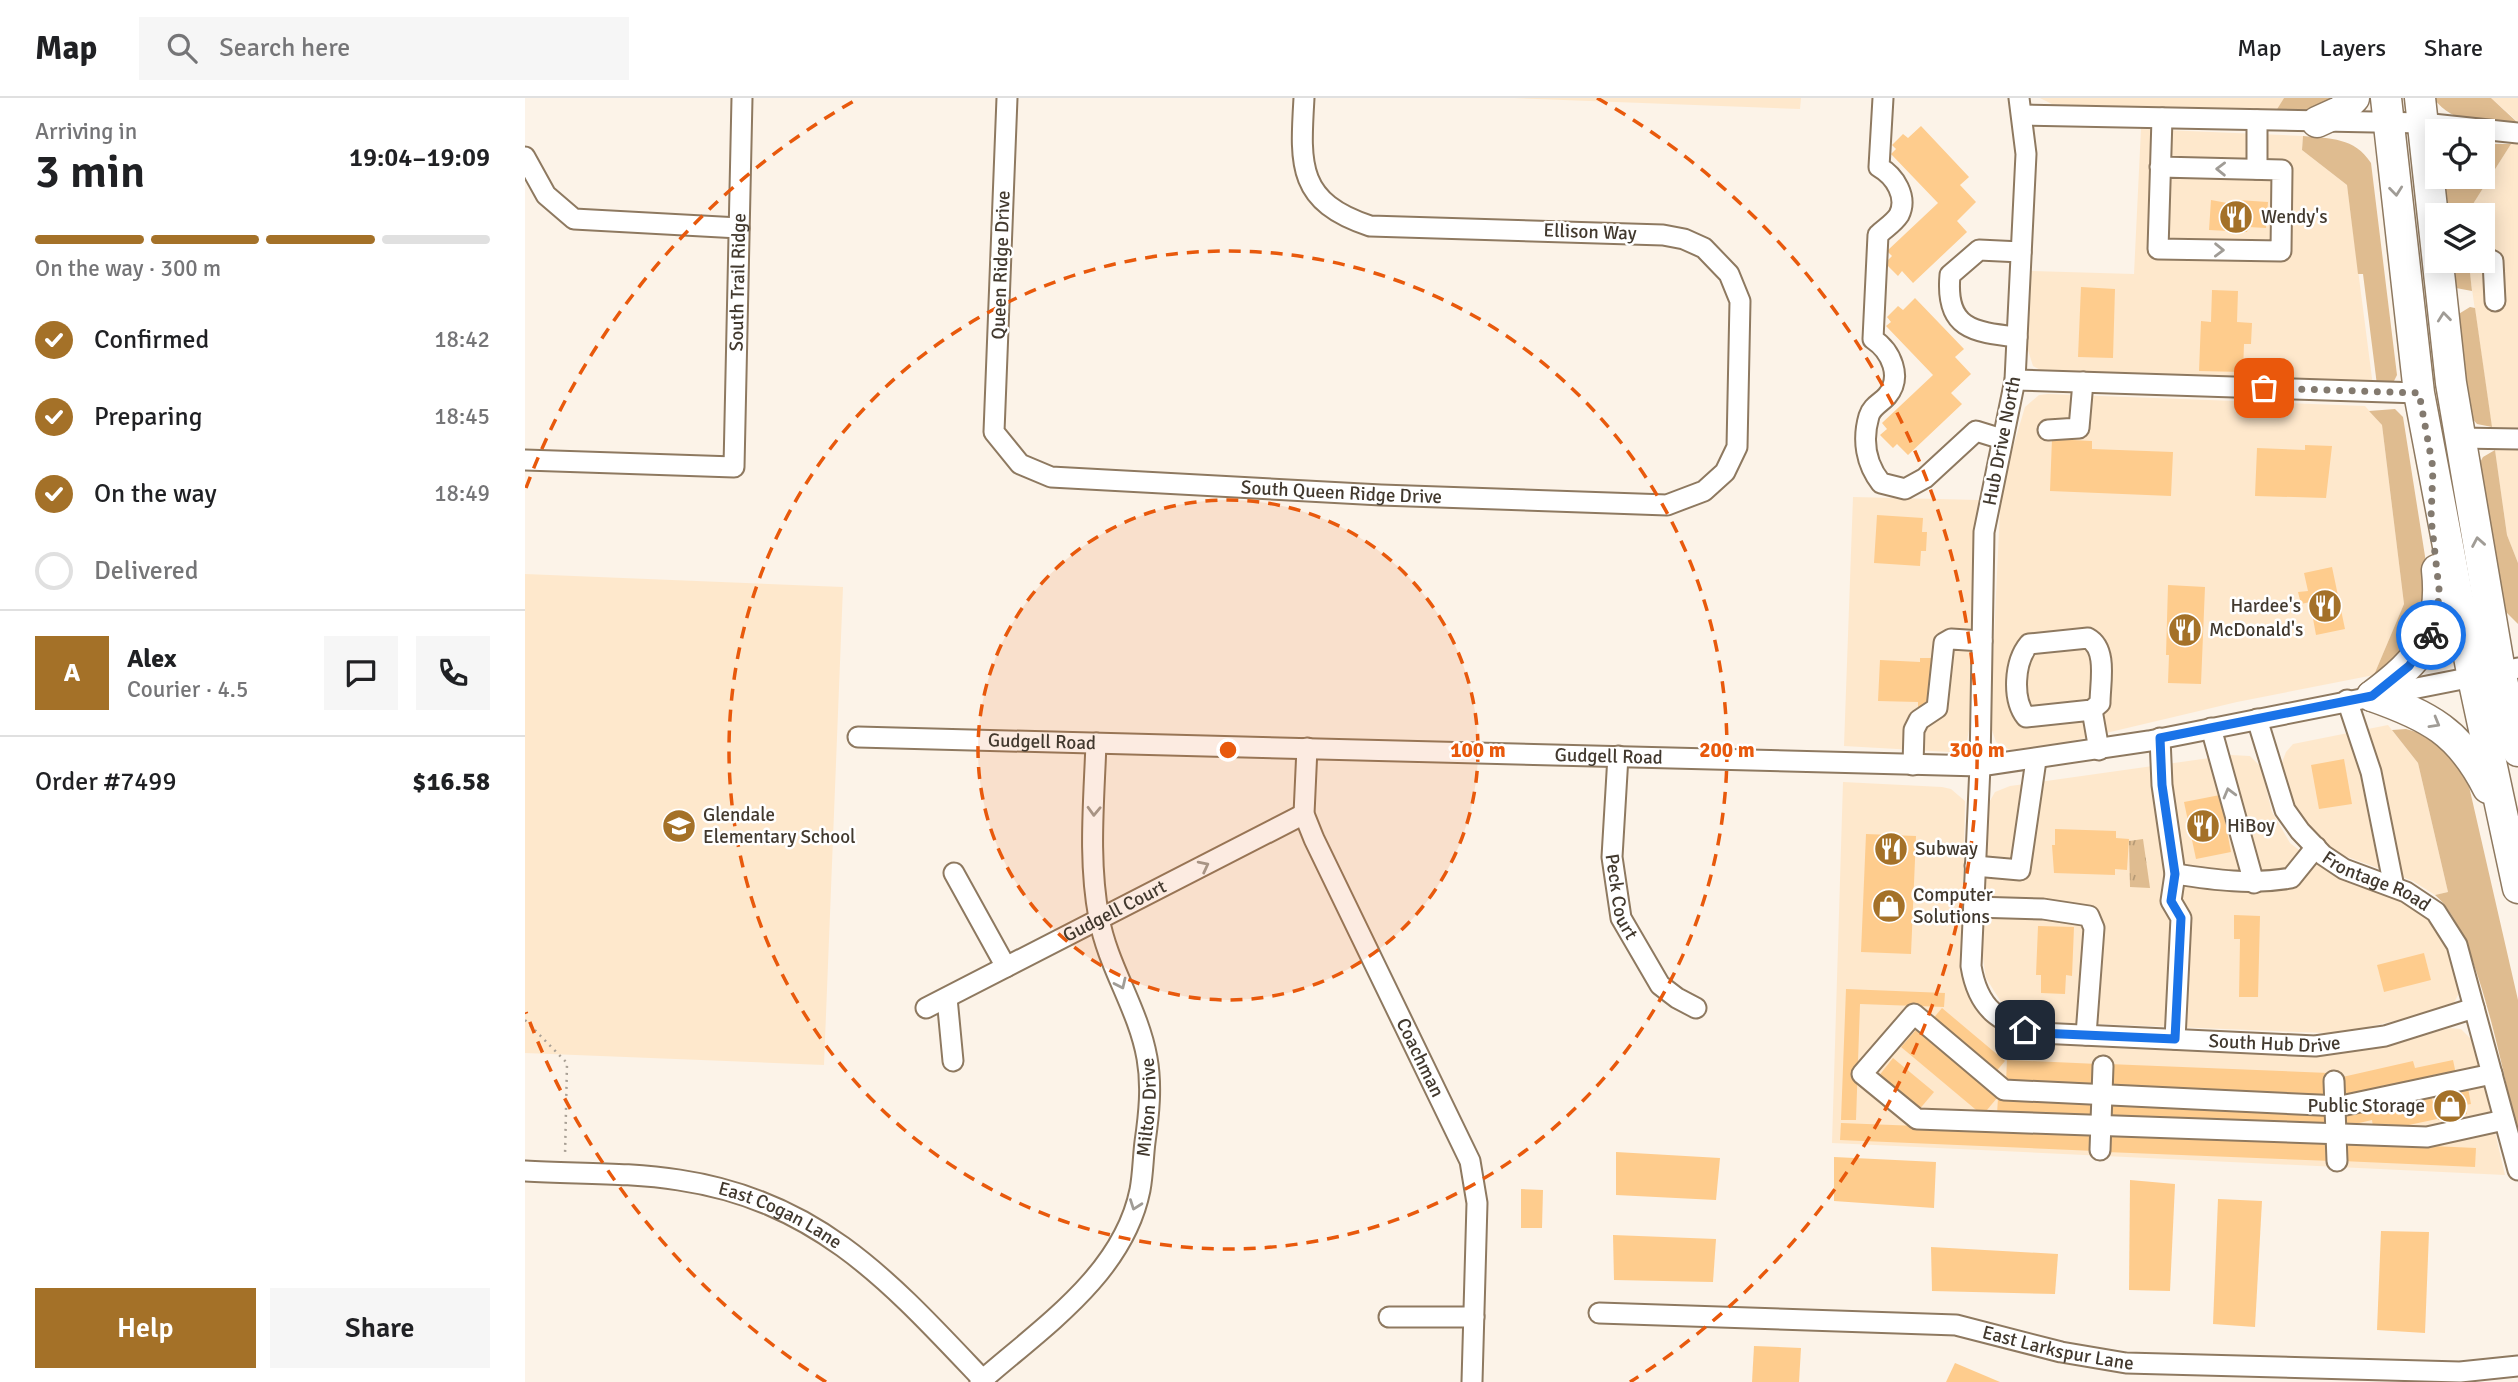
<!DOCTYPE html>
<html lang="en">
<head>
<meta charset="utf-8">
<style>
  body { margin:0; font-family:Signika,sans-serif; background:#f6f6f6; color:#202124; height:100vh; display:flex; flex-direction:column; font-size:26px; white-space:nowrap }
  * { box-sizing:border-box; margin:0 }
  p { font-size:23px; color:#757577 }
  .icon { flex:none; width:38px; height:38px; fill:none; stroke:currentColor; stroke-width:2; stroke-linecap:round; stroke-linejoin:round }
  .map { position:relative; flex:1; overflow:hidden }
  .side { display:flex; flex-direction:column; background:#fff; width:525px }
  .side>* { flex:none }
  .controls { position:absolute; left:1900px; top:21px; display:grid; gap:14px }
  .controls a { display:grid; place-items:center; width:70px; height:70px; border-radius:0px; background:#fff; box-shadow:0 4px 18px #0003; font-size:35px }
  .pin { position:absolute; display:grid; place-items:center; width:60px; height:60px; color:#fff; margin:-30px; border-radius:14px; box-shadow:0 4px 10px #0006 }
  .courier { position:absolute; display:grid; place-items:center; width:70px; height:70px; margin:-35px; border:5px solid #1a73e8; border-radius:50%; background:#fff; color:#222; box-shadow:0 2px 9px #0007 }
  .summary em { font-style:normal; font-weight:600 }
  .summary div { display:flex; flex-direction:column-reverse }
  .summary { display:flex; align-items:center; justify-content:space-between; height:119px; padding:0 35px }
  h1 { font-size:46px; font-weight:600; line-height:52px }
  .bar { display:grid; grid-template-columns:repeat(4,1fr); gap:10px 7px; align-content:center; height:84px; padding:0 35px }
  .bar i { height:9px; border-radius:5px; background:#e0e0e0 }
  .bar .active { background:#a47128 }
  .bar p { grid-column:span 4 }
  .line { display:flex; align-items:center; gap:18px; padding:0 35px; border-top:2px solid #e0e0e0 }
  .line div { flex:1 }
  .round { display:grid; place-items:center; flex:none; width:74px; height:74px; border-radius:0px; background:#f6f6f6 }
  ol { padding:0 35px; list-style:none }
  li { display:flex; align-items:center; gap:21px; height:77px }
  li p { margin-inline-start:auto }
  li .icon { padding:7px; border-radius:50%; background:#a47128; color:#fff; stroke-width:4 }
  li:last-child { color:#757577 }
  li i { width:38px; height:38px; border:4px solid #e0e0e0; border-radius:50% }
  .primary-button { display:flex; gap:14px; margin-top:auto; padding:14px 35px }
  .primary-button a { flex:1; height:80px; border-radius:0px; background:#a47128; color:#fff; font-size:28px; font-weight:600; line-height:80px; text-align:center }
  .primary-button a+a { background:#f6f6f6; color:#202124 }
  header { display:flex; align-items:center; gap:42px; box-sizing:border-box; height:98px; padding:0 35px; background:#fff; border-bottom:2px solid #e0e0e0 }
  header strong { font-size:33px }
  nav { display:flex; gap:38px; margin-inline-start:auto; font-size:24px }
  .search { width:490px; height:63px; background:#f6f6f6; display:flex; align-items:center; gap:18px; box-sizing:border-box; padding:0 24px; border-radius:0px; color:#757577; font-size:26px }
  main { display:flex; flex:1; min-height:0 }
  .map>svg:first-child { display:block }
  .built { fill:#fee8cc }
  .green { fill:#dfbc90 }
  .park { fill:url(#park-tufts) }
  .building { fill:#fecc8d }
  .lines { fill:none; stroke-linecap:round; stroke-linejoin:round }
  .minor-casing { stroke:#8e7960; stroke-width:23 }
  .highway-casing { stroke:#8e7960; stroke-width:33 }
  .path { stroke:#a9a095; stroke-width:2.5; stroke-dasharray:2 5; stroke-linecap:butt }
  .minor { stroke:#fff; stroke-width:19 }
  .highway { stroke:#fff; stroke-width:30 }
  .oneway { stroke:#a09c96 }
  .done { stroke:#837a6f; stroke-width:7; stroke-dasharray:0 12.6 }
  .route { stroke:#1a73e8; stroke-width:9 }
  .ring { fill:none; stroke:#e8590c; stroke-width:3.5; stroke-dasharray:12 9 }
  .labels { text-anchor:middle; dominant-baseline:central; stroke-width:5; stroke-linejoin:round; paint-order:stroke }
  .poi-label { font-size:19px; fill:#42392e; stroke:#fff; text-anchor:start }
  .street-label { font-size:19px; fill:#42392e; stroke:#fff }
  .centre { fill:#e8590c; stroke:#fff; stroke-width:3.5 }
  .ring-label { font-size:21px; text-anchor:middle; font-weight:bold; fill:#e8590c; stroke:#fff; stroke-width:5; stroke-linejoin:round; paint-order:stroke }
</style>
</head>
<body>
<header>
<strong>Map</strong>
<div class="search"><svg class="icon" aria-label="search" viewBox="0 0 24 24"><circle cx="10" cy="10" r="6"/><path d="M15 15l6 6"/></svg>Search here</div>
<nav><a>Map</a><a>Layers</a><a>Share</a></nav>
</header>
<main>
<section class="side">
<div class="summary"><div><h1>3 min</h1><p>Arriving in</p></div><em>19:04–19:09</em></div>
<div class="bar"><i class="active"></i><i class="active"></i><i class="active"></i><i></i><p>On the way · 300 m</p></div>
<ol>
<li><svg class="icon" aria-label="check" viewBox="0 0 24 24"><path d="M5 12l5 5 9-10"/></svg>Confirmed<p>18:42</p></li>
<li><svg class="icon" aria-label="check" viewBox="0 0 24 24"><path d="M5 12l5 5 9-10"/></svg>Preparing<p>18:45</p></li>
<li><svg class="icon" aria-label="check" viewBox="0 0 24 24"><path d="M5 12l5 5 9-10"/></svg>On the way<p>18:49</p></li>
<li><i></i>Delivered</li>
</ol>
<div class="line" style="height:126px"><b class="round" style="background:#a47128;color:#fff">A</b><div><b>Alex</b><p>Courier · 4.5</p></div><a class="round"><svg class="icon" aria-label="chat" viewBox="0 0 24 24"><path d="M4 5h16v11H9l-5 4z"/></svg></a><a class="round"><svg class="icon" aria-label="phone" viewBox="0 0 24 24"><path d="M5 4h4l2 5-3 2q2 4 5 5l2-3 5 2v4C11 20 4 13 5 4z"/></svg></a></div>
<div class="line" style="height:91px"><div>Order #7499</div><b>$16.58</b></div>
<div class="primary-button"><a>Help</a><a>Share</a></div>
</section>
<div class="map">
<svg width="1993" height="1284" viewBox="0 0 1993 1284">
  <defs>
    <pattern id="park-tufts" width="24" height="20" patternUnits="userSpaceOnUse" patternTransform="scale(1.75)"><rect width="24" height="20" fill="#dfbc90"/><path d="M3 7l-1-3M5 7V3M7 7l1-3M15 17l-1-3M17 17v-4M19 17l1-3" fill="none" stroke="#b69a76"/></pattern>
  </defs>
  <rect width="100%" height="100%" fill="#fcf3e8"/>
  <g class="built">
    <path d="M989,0H1276L1275,11Z"/>
    <path d="M1515,0H1759L1749,16L1527,6Z"/>
    <path d="M1966,0H1993V24Z"/>
    <path d="M1616,31L1778,38L1777,52L1822,87L1848,288L1523,276L1508,268L1502,249L1505,173L1609,176Z"/>
    <path d="M1986,46H1993V465L1982,437L1943,163H1958V117H1941Z"/>
    <path d="M1523,296L1840,308L1857,327L1879,506L1849,577L1712,604L1543,644L1485,652L1471,644L1465,626L1476,390L1500,309L1514,297Z"/>
    <path d="M1328,399L1454,402L1445,626L1442,643L1436,650L1425,654L1319,648Z"/>
    <path d="M0,476L318,489L299,967L0,955Z"/>
    <path d="M1863,627L1893,665L1923,794L1910,797L1888,783L1809,754L1795,745L1763,705L1756,667L1761,654L1768,646Z"/>
    <path d="M1706,657L1725,658L1736,669L1747,714L1765,745L1797,770L1878,799L1910,826L1925,854L1935,893L1928,907L1909,914L1821,934L1801,935L1522,924L1492,916L1478,907L1461,880L1456,848L1462,708L1470,694L1485,688Z"/>
    <path d="M1318,684L1417,689L1426,691L1440,703L1437,855L1470,926L1801,955L1863,947L1925,930L1936,931L1949,944L1980,1077L1307,1045Z"/>
  </g>
  <g class="green">
    <path d="M1759,0H1819L1797,14L1749,16Z"/>
    <path d="M1909,0H1966L1993,25C1964,24 1927,28 1909,0Z"/>
    <path d="M1778,38C1806,41 1829,39 1846,65L1872,277L1868,285L1852,287L1838,176H1833L1822,87L1777,52Z"/>
    <path d="M1967,46H1986L1941,117H1921L1920,95L1924,79H1958V48Z"/>
    <path d="M1930,166H1944L1947,193L1931,190Z"/>
    <path d="M1945,209L1950,210L1967,329L1952,326L1945,318L1932,217Z"/>
    <path d="M1870,311L1878,319L1906,496L1904,523L1863,573L1849,577L1879,506L1857,327L1844,313Z"/>
    <path d="M1970,352L1982,437L1993,465V526L1977,510L1953,368L1958,359Z"/>
    <path d="M1881,631L1905,638L1938,662L1993,902V1034C1977,976 1953,832 1910,797L1923,794L1893,665L1867,632Z"/>
  </g>
  <path class="park" d="M1618,741L1625,790L1605,789L1604,743Z"/>
  <g class="building">
    <path d="M1396,28L1444,79L1435,87L1451,104L1432,123L1442,134L1388,185L1377,173L1373,178L1360,165L1367,158L1362,153L1413,105L1366,56L1371,51L1367,47L1378,36L1383,40Z"/>
    <path d="M1686,102L1713,107V102L1743,104L1741,130L1723,129L1722,134L1684,132Z"/>
    <path d="M1556,189L1590,191L1588,260L1553,259Z"/>
    <path d="M1687,192L1713,193L1712,224L1727,225L1726,246H1719L1718,274L1674,273L1676,223L1686,224Z"/>
    <path d="M1390,200L1439,251L1430,259L1446,276L1426,295L1437,306L1383,357L1372,346L1368,350L1355,337L1362,331L1357,325L1408,277L1361,228L1366,224L1362,219L1373,208L1378,212Z"/>
    <path d="M1527,341L1567,343V351L1648,354L1646,398L1525,393Z"/>
    <path d="M1780,347L1807,348L1801,400L1730,398L1732,350L1780,352Z"/>
    <path d="M1352,417L1398,420L1397,434H1402L1401,453H1396L1395,468L1349,465Z"/>
    <path d="M1807,469L1820,531L1791,537L1785,504L1776,506L1773,494L1783,493L1779,475Z"/>
    <path d="M1643,487L1680,489L1676,586L1643,585L1644,557H1641Z"/>
    <path d="M1395,560H1406L1404,609H1393V604L1353,603L1355,562L1395,564Z"/>
    <path d="M1819,661L1827,706L1794,711L1786,667Z"/>
    <path d="M1695,697L1706,754L1671,761L1659,704Z"/>
    <path d="M1530,731L1591,733V740L1604,741L1602,772L1590,771V777L1529,775L1527,747H1530Z"/>
    <path d="M1341,736L1391,738L1386,856L1336,854Z"/>
    <path d="M1709,817L1735,818L1733,899H1714L1715,841H1709Z"/>
    <path d="M1513,828L1549,829L1547,878L1541,877L1540,896L1516,895V877H1511Z"/>
    <path d="M1899,855L1906,882L1859,894L1852,867Z"/>
    <path d="M1321,891L1420,895L1419,909L1335,906L1331,1022H1316Z"/>
    <path d="M1417,910L1480,963L1469,976L1406,923Z"/>
    <path d="M1391,932L1472,1000L1462,1012L1456,1016L1376,949Z"/>
    <path d="M1368,960L1409,994L1393,1013L1353,979Z"/>
    <path d="M1482,962L1573,966L1572,989L1481,985Z"/>
    <path d="M1928,962L1931,976L1818,1002L1813,980L1888,963L1890,970Z"/>
    <path d="M1583,966L1804,975L1803,998L1583,989Z"/>
    <path d="M1943,990L1946,1006L1940,1007L1942,1016L1913,1022L1908,997Z"/>
    <path d="M1906,997L1912,1021L1865,1031L1864,1026L1848,1029L1847,1022L1817,1029L1815,1017Z"/>
    <path d="M1473,1000L1572,1003V1019L1472,1016Z"/>
    <path d="M1582,1004L1802,1014L1801,1029L1581,1020Z"/>
    <path d="M1316,1025L1571,1035L1570,1053L1315,1042Z"/>
    <path d="M1582,1035L1808,1044L1807,1063L1581,1054Z"/>
    <path d="M1818,1044L1951,1050L1950,1069L1817,1063Z"/>
    <path d="M1091,1054L1195,1060L1191,1102L1091,1097Z"/>
    <path d="M1309,1059L1411,1064L1409,1110L1309,1103Z"/>
    <path d="M1605,1082L1650,1086L1645,1193L1604,1192Z"/>
    <path d="M996,1091L1018,1092L1017,1130H996Z"/>
    <path d="M1693,1101L1737,1103L1730,1229L1688,1226Z"/>
    <path d="M1856,1133L1904,1134L1900,1235L1852,1232Z"/>
    <path d="M1088,1137L1191,1141L1188,1184L1089,1182Z"/>
    <path d="M1406,1149L1533,1156L1530,1196L1407,1193Z"/>
    <path d="M1229,1248L1276,1250L1274,1284H1227Z"/>
    <path d="M1430,1265L1475,1284H1421Z"/>
  </g>
  <g class="lines">
    <g class="minor-casing">
      <g id="minor">
        <path id="s1" d="M482,0L469,334L495,366L526,379L856,397L1142,407L1179,393L1200,374L1212,349L1215,203L1204,176L1179,150L1159,141L1138,137L845,128C772,104 775,67 779,0"/>
        <path d="M1358,0L1354,69C1370,78 1383,99 1374,117C1369,125 1359,131 1353,137L1348,241C1366,253 1378,279 1362,298C1356,305 1347,308 1344,318C1337,342 1341,366 1356,385L1380,391L1400,380L1451,333L1477,341"/>
        <path id="s2" d="M1494,0L1501,56L1490,282L1459,434L1455,668L1446,868C1453,911 1474,925 1514,935L1790,948L1860,938L1949,910"/>
        <path d="M1497,17L1898,25L1993,35"/>
        <path d="M1732,22V71"/>
        <path d="M0,59L21,97L49,121L214,130"/>
        <path d="M1635,69L1757,72L1756,153L1633,151L1637,20"/>
        <path d="M1958,158L1968,163L1970,203"/>
        <path d="M1492,239C1448,234 1420,231 1425,177L1454,152L1496,154"/>
        <path d="M1490,282L1894,295"/>
        <path d="M1523,332L1554,330L1558,284"/>
        <path d="M1935,340L1993,341"/>
        <path id="s3" d="M0,362L209,369L217,0"/>
        <path d="M1822,602L1846,674L1869,789"/>
        <path d="M1567,612L1501,619C1487,601 1489,564 1504,546L1563,540C1583,551 1575,585 1575,605L1567,612L1574,652"/>
        <path id="s4" d="M1732,621L1760,712L1775,733L1798,757L1819,771L1881,794L1911,814L1932,847L1993,1072"/>
        <path d="M1686,630L1729,785"/>
        <path id="s5" d="M333,639L1455,668L1624,643L1993,570"/>
        <path d="M1635,640L1637,687L1650,776L1646,803L1656,820L1650,941"/>
        <path id="s6" d="M782,650L779,716L789,741L945,1063L952,1105L947,1284"/>
        <path id="s7" d="M1093,658L1087,759L1096,820L1135,887L1152,900L1171,910"/>
        <path d="M1388,667L1389,632L1394,622L1412,610L1419,545L1426,541L1457,543"/>
        <path d="M1450,768L1495,772L1511,662"/>
        <path d="M429,775L481,869"/>
        <path d="M1650,776C1690,782 1726,787 1766,780L1791,749"/>
        <path d="M1449,809L1518,811L1564,818L1569,830L1561,937"/>
        <path d="M422,900L428,963"/>
        <path id="s8" d="M401,910L779,716"/>
        <path d="M1967,976L1816,1008L1479,992L1389,916L1337,976L1392,1021L1902,1039L1979,1022"/>
        <path d="M1809,983L1812,1063"/>
        <path d="M1575,1052L1578,968"/>
        <path id="s9" d="M0,1073C50,1076 104,1074 154,1082C295,1103 367,1186 460,1284"/>
        <path id="s10" d="M1074,1215L1431,1227L1536,1254L1601,1265L1935,1274L1993,1268"/>
        <path d="M864,1219H949"/>
        <path id="s11" d="M455,1284C515,1231 598,1177 615,1092C618,1076 618,1060 620,1044C624,1016 627,988 622,960C613,910 583,869 574,820C563,762 569,703 571,645"/>
      </g>
    </g>
    <g class="highway-casing">
      <g id="highway">
        <path d="M1861,0L1894,295L1948,580L1993,790"/>
        <path d="M1895,0L1926,285L1975,573L1993,653"/>
        <path d="M1792,24L1816,13L1829,0"/>
        <path d="M1847,598C1895,562 1919,535 1912,472"/>
        <path d="M1847,598C1904,618 1935,634 1963,690"/>
      </g>
    </g>
    <path class="path" d="M0,922L42,965L40,1058"/>
    <use href="#minor" class="minor"/>
    <use href="#highway" class="highway"/>
  </g>
  <defs><path id="oneway-chevron" d="M-2-3.5L2.5 0L-2 3.5" fill="none" stroke-width="1.6" stroke-linecap="round" stroke-linejoin="round" transform="scale(1.75)"/></defs>
  <g class="oneway">
    <use href="#oneway-chevron" transform="translate(1696 71) rotate(-179)"/>
    <use href="#oneway-chevron" transform="translate(1871 93) rotate(84)"/>
    <use href="#oneway-chevron" transform="translate(1694 152) rotate(1)"/>
    <use href="#oneway-chevron" transform="translate(1919 219) rotate(-96)"/>
    <use href="#oneway-chevron" transform="translate(1953 444) rotate(-100)"/>
    <use href="#oneway-chevron" transform="translate(1910 625) rotate(30)"/>
    <use href="#oneway-chevron" transform="translate(1704 695) rotate(-105)"/>
    <use href="#oneway-chevron" transform="translate(569 713) rotate(92)"/>
    <use href="#oneway-chevron" transform="translate(679 768) rotate(-27)"/>
    <use href="#oneway-chevron" transform="translate(596 886) rotate(65)"/>
    <use href="#oneway-chevron" transform="translate(610 1107) rotate(110)"/>
  </g>
  <g class="lines">
    <path class="done" d="M1739,290L1894,295L1908,370L1906,420L1914,491L1912,523L1906,537"/>
    <path class="route" d="M1500,932L1514,935L1650,941L1656,820L1646,803L1650,776L1637,687L1635,640L1847,598L1884,568L1906,537"/>
  </g>
  <circle cx="703" cy="652" r="250" fill="#e8590c" fill-opacity=".12"/>
  <g class="ring">
    <circle cx="703" cy="652" r="250"/>
    <circle cx="703" cy="652" r="499"/>
    <path d="M301 1284A749 749 0 0 1 1 914M1 390A749 749 0 0 1 334 0M1072 0A749 749 0 0 1 1105 1284"/>
  </g>
  <defs>
    <g id="restaurant-disc" transform="scale(1.75)"><circle r="9.5" fill="#a47128" stroke="#fff"/><path d="M-5-6h1v4h1v-4h1v4h1v-4h1v5L-1.5 .5V6h-2V.5L-5-1ZM5-6V6H3V1.5H1.5Q1.5-4 5-6Z" fill="#fff"/></g>
    <g id="school-disc" transform="scale(1.75)"><circle r="9.5" fill="#a47128" stroke="#fff"/><path d="M0-5L7-2L0 1L-7-2ZM-4 1L0 2.5L4 1V4Q0 6-4 4Z" fill="#fff"/></g>
    <g id="shop-disc" transform="scale(1.75)"><circle r="9.5" fill="#a47128" stroke="#fff"/><path d="M-5-2.5h2.3a2.7 3.5 0 0 1 5.4 0H5L5.5 6h-11ZM-1.5-2.5h3a1.5 2.3 0 0 0-3 0Z" fill="#fff"/></g>
  </defs>
  <g fill-rule="evenodd">
    <use href="#restaurant-disc" x="1711" y="119"/>
    <use href="#restaurant-disc" x="1800" y="508"/>
    <use href="#restaurant-disc" x="1660" y="532"/>
    <use href="#school-disc" x="154" y="728"/>
    <use href="#restaurant-disc" x="1678" y="728"/>
    <use href="#restaurant-disc" x="1366" y="751"/>
    <use href="#shop-disc" x="1364" y="808"/>
    <use href="#shop-disc" x="1925" y="1008"/>
  </g>
  <g class="labels">
    <g class="poi-label">
      <text x="1736" y="119">Wendy's</text>
      <text x="1776" y="508" text-anchor="end">Hardee's</text>
      <text x="1684" y="532">McDonald's</text>
      <text x="178" y="717">Glendale<tspan x="178" dy="22">Elementary School</tspan></text>
      <text x="1702" y="728">HiBoy</text>
      <text x="1390" y="751">Subway</text>
      <text x="1388" y="797">Computer<tspan x="1388" dy="22">Solutions</tspan></text>
      <text x="1900" y="1008" text-anchor="end">Public Storage</text>
    </g>
    <g class="street-label">
      <text transform="translate(1065 134) rotate(2)">Ellison Way</text>
      <text transform="translate(476 167) rotate(-88)">Queen Ridge Drive</text>
      <text stroke="none"><textPath href="#s3" startOffset="394">South Trail Ridge</textPath></text>
      <text transform="translate(1477 343) rotate(-79)">Hub Drive North</text>
      <text stroke="none"><textPath href="#s1" startOffset="700">South Queen Ridge Drive</textPath></text>
      <text stroke="none"><textPath href="#s5" startOffset="184">Gudgell Road</textPath></text>
      <text stroke="none"><textPath href="#s5" startOffset="751">Gudgell Road</textPath></text>
      <text stroke="none"><textPath href="#s4" startOffset="214">Frontage Road</textPath></text>
      <text stroke="none"><textPath href="#s7" startOffset="142">Peck Court</textPath></text>
      <text stroke="none"><textPath href="#s8" startOffset="212">Gudgell Court</textPath></text>
      <text stroke="none"><textPath href="#s2" startOffset="1211">South Hub Drive</textPath></text>
      <text stroke="none"><textPath href="#s6" startOffset="336">Coachman</textPath></text>
      <text stroke="none"><textPath href="#s11" startOffset="338">Milton Drive</textPath></text>
      <text stroke="none"><textPath href="#s9" startOffset="262">East Cogan Lane</textPath></text>
      <text stroke="none"><textPath href="#s10" startOffset="462">East Larkspur Lane</textPath></text>
    </g>
  </g>
  <circle cx="703" cy="652" r="10" class="centre"/>
  <g class="ring-label">
    <text x="953" y="659">100 m</text>
    <text x="1202" y="659">200 m</text>
    <text x="1452" y="659">300 m</text>
  </g>
</svg>
<div class="controls">
<a><svg class="icon" aria-label="locate" viewBox="0 0 24 24"><circle cx="12" cy="12" r="6"/><path d="M12 2v4M12 18v4M2 12h4M18 12h4"/></svg></a>
<a><svg class="icon" aria-label="layers" viewBox="0 0 24 24"><path d="M12 4l9 5-9 5-9-5zM3 14l9 5 9-5"/></svg></a>
</div>
<div class="pin" style="left:1739px;top:290px;background:#ea580c"><svg class="icon" aria-label="bag" viewBox="0 0 24 24"><path d="M5 8h14l-1 12H6zM9 8a3 3 0 0 1 6 0"/></svg></div>
<div class="pin" style="left:1500px;top:932px;background:#1f2937"><svg class="icon" aria-label="home" viewBox="0 0 24 24"><path d="M3 11l9-7 9 7M6 9v11h12V9"/></svg></div>
<div class="courier" style="left:1906px;top:537px"><svg class="icon" aria-label="bike" viewBox="0 0 24 24"><circle cx="6" cy="16" r="4"/><circle cx="18" cy="16" r="4"/><path d="M6 16l4-8h5l3 8M10 8l3 8H6M13 5h3"/></svg></div>
</div>
</main>
</body>
</html>
